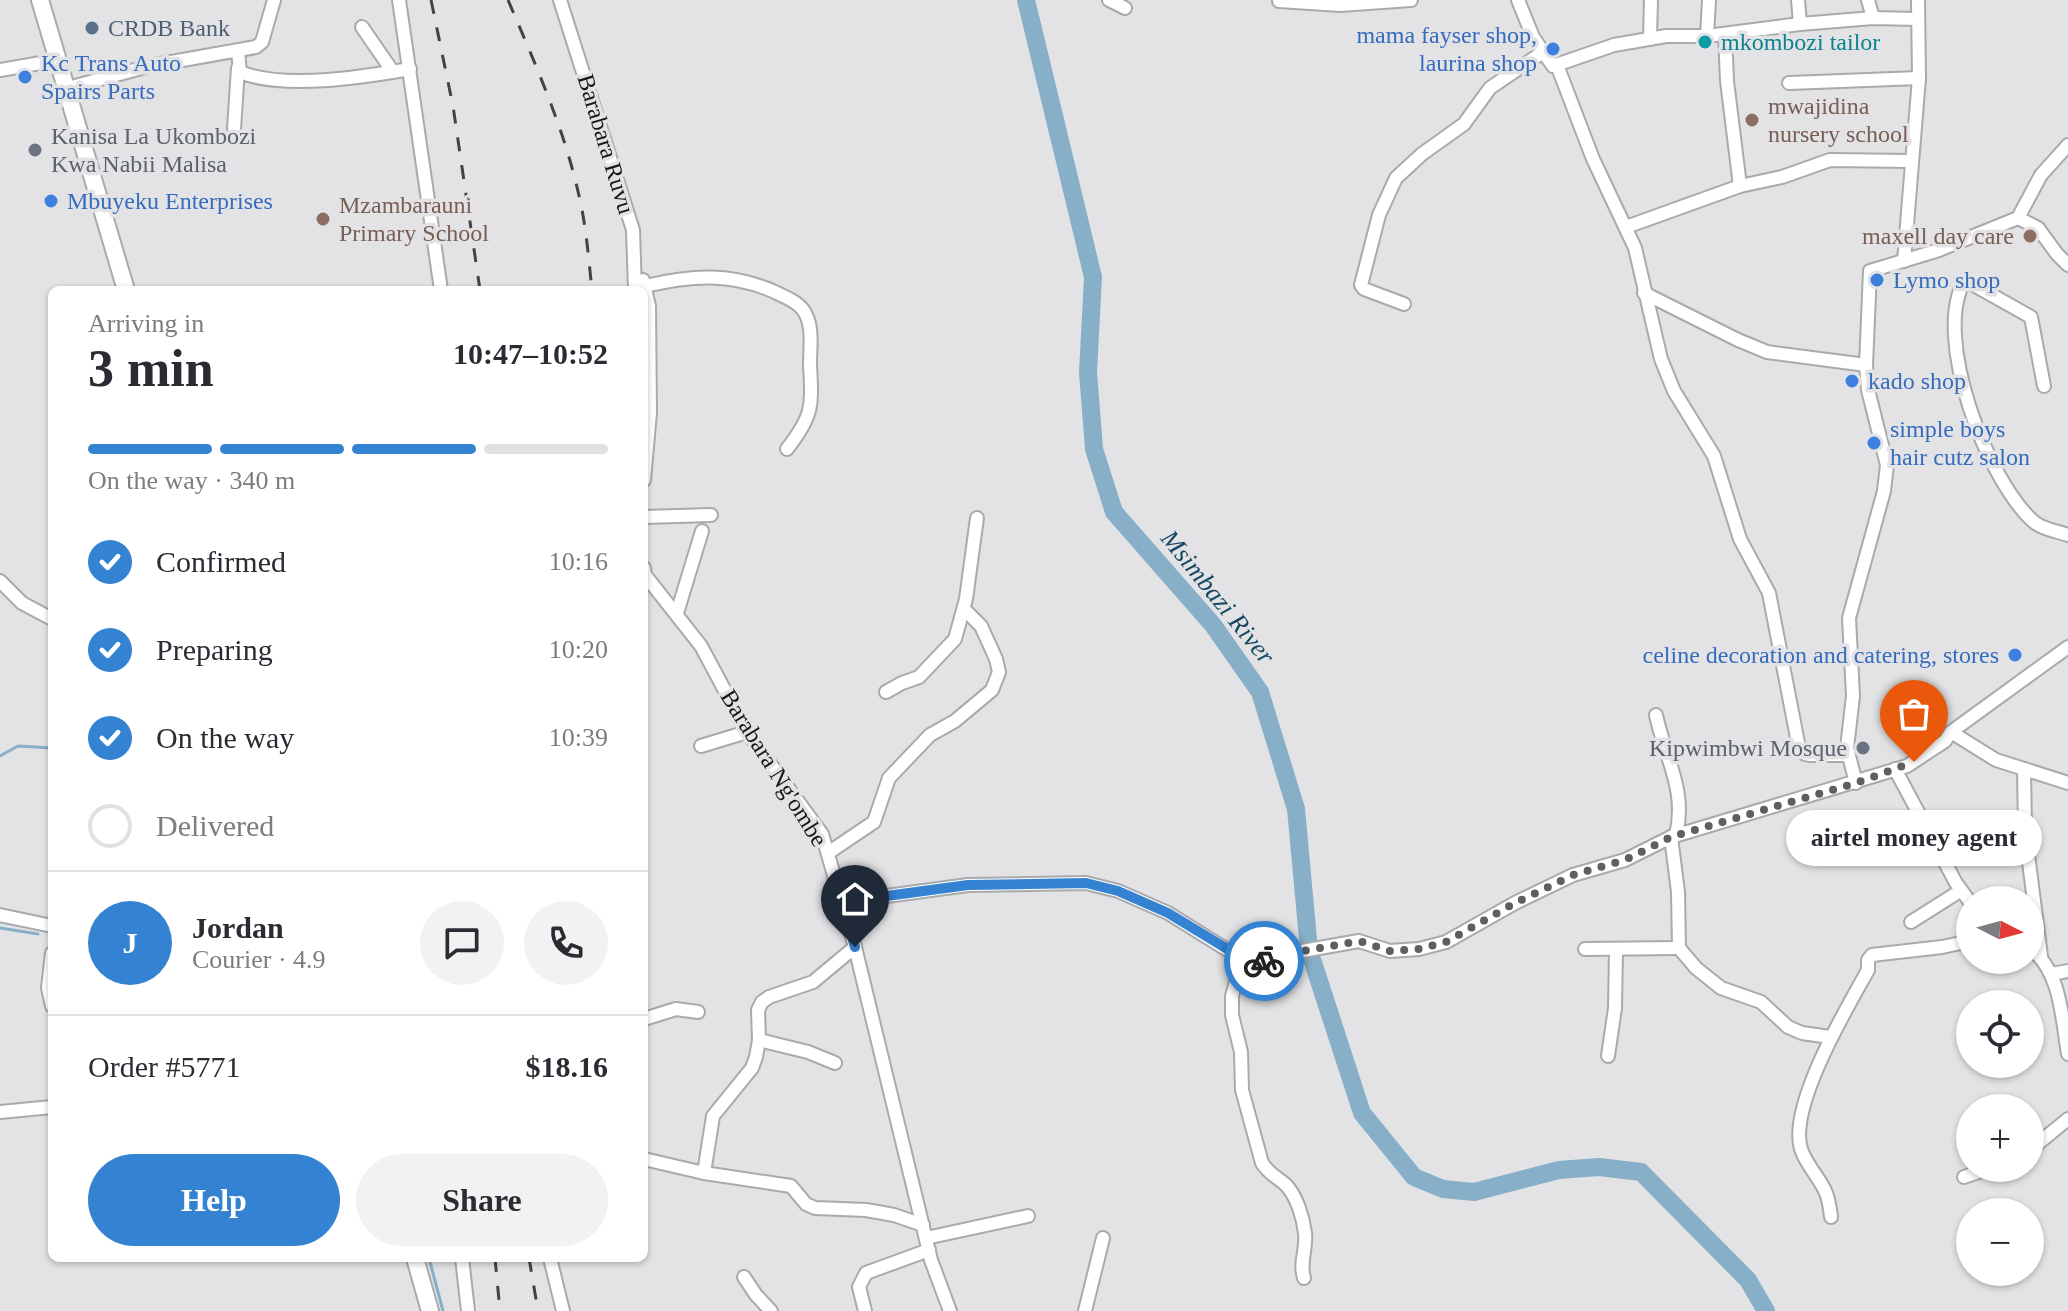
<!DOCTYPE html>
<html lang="en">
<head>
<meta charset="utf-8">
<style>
  body { margin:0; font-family:Georgia,serif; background:#f2f2f3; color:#2b2b33; height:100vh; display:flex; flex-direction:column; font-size:30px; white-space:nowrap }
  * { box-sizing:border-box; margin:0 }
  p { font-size:26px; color:#7c7c81 }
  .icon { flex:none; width:44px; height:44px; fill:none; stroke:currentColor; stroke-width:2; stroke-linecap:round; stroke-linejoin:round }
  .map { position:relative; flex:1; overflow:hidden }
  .side { position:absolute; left:48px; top:286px; width:600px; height:976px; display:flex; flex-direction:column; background:#fff; border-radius:12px; box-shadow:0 2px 6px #0004 }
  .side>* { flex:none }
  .needle { width:52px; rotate:96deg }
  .buttons { position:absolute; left:1956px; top:886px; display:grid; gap:16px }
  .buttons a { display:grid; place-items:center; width:88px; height:88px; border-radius:50%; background:#fff; box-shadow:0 2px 6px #0004; font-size:40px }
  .pin { position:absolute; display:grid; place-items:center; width:68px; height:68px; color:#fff; margin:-82px -34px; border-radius:50% 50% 50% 0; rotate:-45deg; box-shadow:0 0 8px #0007 }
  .pin .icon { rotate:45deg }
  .courier { position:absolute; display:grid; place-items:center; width:80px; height:80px; margin:-40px; border:6px solid #3482d2; border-radius:50%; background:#fff; color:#222; box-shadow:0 2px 10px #0007 }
  .bubble { position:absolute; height:56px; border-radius:28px; background:#fff; box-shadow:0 2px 6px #0004; font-size:26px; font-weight:700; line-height:56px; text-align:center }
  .headline em { font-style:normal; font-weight:700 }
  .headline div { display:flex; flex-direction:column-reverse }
  .headline { display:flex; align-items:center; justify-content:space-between; height:136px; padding:0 40px }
  h1 { font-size:52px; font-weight:700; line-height:60px }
  .bar { display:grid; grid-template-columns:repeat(4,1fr); gap:12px 8px; align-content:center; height:96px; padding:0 40px }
  .bar i { height:10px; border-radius:6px; background:#e1e1e2 }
  .bar .current { background:#3482d2 }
  .bar p { grid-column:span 4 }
  .line { display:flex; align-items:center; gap:20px; padding:0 40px; border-top:2px solid #e1e1e2 }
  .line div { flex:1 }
  .round { display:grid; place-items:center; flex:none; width:84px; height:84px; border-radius:42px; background:#f2f2f3 }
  ol { padding:0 40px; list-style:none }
  li { display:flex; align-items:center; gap:24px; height:88px }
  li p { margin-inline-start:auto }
  li .icon { padding:8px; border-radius:50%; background:#3482d2; color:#fff; stroke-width:4 }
  li:last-child { color:#7c7c81 }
  li i { width:44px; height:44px; border:4px solid #e1e1e2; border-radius:50% }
  .cta { display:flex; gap:16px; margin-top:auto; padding:16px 40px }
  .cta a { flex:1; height:92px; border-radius:48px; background:#3482d2; color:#fff; font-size:32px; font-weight:700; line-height:92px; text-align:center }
  .cta a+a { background:#f2f2f3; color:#2b2b33 }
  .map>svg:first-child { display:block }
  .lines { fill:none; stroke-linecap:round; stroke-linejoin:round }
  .stream { stroke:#87afc8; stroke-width:3 }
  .river { stroke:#87afc8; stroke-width:18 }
  .minor-casing { stroke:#a9aaad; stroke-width:16 }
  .major-casing { stroke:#a9aaad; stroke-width:20 }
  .minor { stroke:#fff; stroke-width:12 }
  .major { stroke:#fff; stroke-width:16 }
  .rail { stroke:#434345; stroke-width:3; stroke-dasharray:14 14; stroke-linecap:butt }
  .done { stroke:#5f5f61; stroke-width:8; stroke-dasharray:0 14.4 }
  .route { stroke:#3482d2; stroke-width:10 }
  .service-dot { fill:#5c6f8a; stroke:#e3e3e6; stroke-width:3 }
  .culture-dot { fill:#0f9aa8; stroke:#e3e3e6; stroke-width:3 }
  .shop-dot { fill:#3f7fe0; stroke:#e3e3e6; stroke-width:3 }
  .education-dot { fill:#8d6e63; stroke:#e3e3e6; stroke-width:3 }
  .worship-dot { fill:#6b7280; stroke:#e3e3e6; stroke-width:3 }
  .labels { text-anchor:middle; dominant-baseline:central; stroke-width:7; stroke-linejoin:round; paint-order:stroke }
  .service-label { font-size:24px; fill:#4e5e75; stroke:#e3e3e6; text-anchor:start }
  .shop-label { font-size:24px; fill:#366cbe; stroke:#e3e3e6; text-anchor:start }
  .culture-label { font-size:24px; fill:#0d838f; stroke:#e3e3e6; text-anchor:start }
  .education-label { font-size:24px; fill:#785e54; stroke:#e3e3e6; text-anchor:start }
  .worship-label { font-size:24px; fill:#5b616d; stroke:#e3e3e6; text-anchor:start }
  .street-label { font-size:24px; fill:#18181a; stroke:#e3e3e6 }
  .water-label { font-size:26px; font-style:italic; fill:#144862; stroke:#e3e3e6 }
</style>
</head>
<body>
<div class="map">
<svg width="2068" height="1311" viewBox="0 0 2068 1311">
  <rect width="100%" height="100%" fill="#e3e3e6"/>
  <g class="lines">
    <g class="stream">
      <path d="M0,756L18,746L52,748"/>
      <path d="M0,928L38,934"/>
      <path d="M429,1258L443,1311"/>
    </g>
    <path class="river" d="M1026,0L1093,277L1088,372L1094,449L1114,512L1213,625L1260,692L1296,809L1309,950L1362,1113L1414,1177L1443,1189L1474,1192L1559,1170L1599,1167L1641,1172L1748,1280L1766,1311"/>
    <g class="minor-casing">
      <g id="minor">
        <path d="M399,0L441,290"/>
        <path d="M560,0L633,230L635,290"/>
        <path d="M1109,0L1125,8"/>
        <path d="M1518,0L1533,37L1553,66L1614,45L1666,36H1707L1800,24L1873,18L1917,19"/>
        <path d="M1798,0L1800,24"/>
        <path d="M1868,0L1873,18"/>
        <path d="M1279,1L1340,5L1411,0"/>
        <path d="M362,27L393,72"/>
        <path d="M1725,34L1727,81L1740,186L1782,177L1830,160L1911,161"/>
        <path d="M1707,36L1709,0"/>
        <path d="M1650,39L1651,0"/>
        <path d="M238,51L240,72C284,90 363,77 410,69"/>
        <path d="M1557,65L1593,159L1635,248L1661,359L1674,391L1714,456L1740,539L1769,593L1799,748L1805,754L1810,755H1848"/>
        <path d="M0,70L58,60"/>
        <path d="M1789,83L1919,78"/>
        <path d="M68,88L149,66L256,47L262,42L274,0"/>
        <path d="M234,129L238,68"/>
        <path d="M2018,218L2038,228L2057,254L2068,265"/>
        <path d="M1626,227L1740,186"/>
        <path d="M1904,261L1919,78L1918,0"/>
        <path d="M643,280L649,306L650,413L644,480"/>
        <path d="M645,286C692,275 732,272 777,293C787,298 801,303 806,315C813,328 810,349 810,364C812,406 814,414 787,449"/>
        <path d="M1644,293L1738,340L1767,352L1866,365"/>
        <path d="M1404,304L1364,289L1361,285L1379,215L1396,178L1422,154L1464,124L1490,88L1543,52"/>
        <path d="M2044,386L2031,317L1965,280C1931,336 1988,482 2034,522C2044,530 2057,531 2068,535"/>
        <path d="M644,517L711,515"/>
        <path d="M644,568L645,575L701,646L747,732L822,834L855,947L931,1260L950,1311"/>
        <path d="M0,581L22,603L52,619"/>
        <path d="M677,613L702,531"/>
        <path d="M886,692L902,683L919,677L955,639L966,599L977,518"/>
        <path d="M1656,715C1665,758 1687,790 1676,835"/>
        <path d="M1951,732L1996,760L2068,783"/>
        <path d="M701,746L747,732"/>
        <path d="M1895,769L1956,883L1970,902"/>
        <path d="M2024,769L2025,831L2041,956"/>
        <path d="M1856,783L1847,748L1853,696L1849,618L1884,491L1887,465L1868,390L1866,365L1870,271L1939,250L2018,218L2041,175L2068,145"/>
        <path d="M1671,837L1678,892L1679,948L1696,968L1721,988L1761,1002L1788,1027L1802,1033L1830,1037"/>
        <path d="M828,853L874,822L889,778L930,735L955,721L992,690L999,672L996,659L981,626L964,609"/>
        <path d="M842,902L968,885L1086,883L1118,891L1168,913L1237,956L1240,966L1232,996V1015L1241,1052L1242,1090L1262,1163C1269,1174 1277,1177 1286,1185C1297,1197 1303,1217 1305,1233C1307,1249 1299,1263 1304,1278"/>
        <path d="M0,915L52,926"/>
        <path d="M1911,922L1960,891"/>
        <path d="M2030,948C2061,971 2062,1019 2068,1054"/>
        <path d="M1585,949L1679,948"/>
        <path d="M52,953L48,988L52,1006"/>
        <path d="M1240,961L1254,964L1291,953L1359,941L1390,951L1419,949L1446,942L1515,903L1573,875L1625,860L1671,837L1907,766L1945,741L1951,732L2068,647"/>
        <path d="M2052,974L2068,971"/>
        <path d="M644,1019L676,1009L698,1012"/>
        <path d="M759,1040L808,1052L835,1063"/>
        <path d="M1608,1056L1615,1008L1616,949"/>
        <path d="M0,1112L52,1107"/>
        <path d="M2030,1150L2068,1119"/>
        <path d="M644,1159L704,1173L791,1186L806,1204L815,1208L866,1210L894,1215L923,1225"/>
        <path d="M704,1173L713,1116L752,1068L756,1057L759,1040L758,1010L762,1002L769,997L813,982L855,947"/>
        <path d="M1964,1177L1990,1168"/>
        <path d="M1831,1217C1830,1209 1829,1200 1826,1193C1820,1178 1806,1165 1801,1149C1788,1106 1847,1008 1868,970V960L1872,955L1942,947L1970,941"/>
        <path d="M926,1238L1028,1216"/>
        <path d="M462,1258L468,1311"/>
        <path d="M550,1258L563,1311"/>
        <path d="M744,1277L756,1295L771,1311"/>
        <path d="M865,1311L859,1287L866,1273L929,1250"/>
        <path d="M1085,1311L1103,1238"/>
      </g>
    </g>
    <g class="major-casing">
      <g id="major">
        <path d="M40,0L126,290"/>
        <path d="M415,1258L430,1311"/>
      </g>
    </g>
    <use href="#minor" class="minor"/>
    <use href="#major" class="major"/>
    <g class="rail">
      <path d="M431,0L453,106L480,290"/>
      <path d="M508,0C537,68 568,137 582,210C587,236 589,263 592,290"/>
      <path d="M495,1258L500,1311"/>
      <path d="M529,1258L538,1311"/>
    </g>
  </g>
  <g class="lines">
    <path class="done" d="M1264,961L1291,953L1359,941L1390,951L1419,949L1446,942L1515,903L1573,875L1625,860L1671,837L1856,783L1914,762"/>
    <path class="route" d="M855,947L842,902L968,885L1086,883L1118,891L1168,913L1229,950L1240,961L1254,964L1264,961"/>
  </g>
  <circle class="service-dot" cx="92" cy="28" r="8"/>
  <circle class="culture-dot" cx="1705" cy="42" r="8"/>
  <g class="shop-dot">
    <circle cx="1553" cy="49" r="8"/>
    <circle cx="25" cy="77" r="8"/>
    <circle cx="51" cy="201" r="8"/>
    <circle cx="1877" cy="280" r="8"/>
    <circle cx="1852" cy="381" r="8"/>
    <circle cx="1874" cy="443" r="8"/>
    <circle cx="2015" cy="655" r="8"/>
  </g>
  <g class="education-dot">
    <circle cx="1752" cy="120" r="8"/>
    <circle cx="323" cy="219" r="8"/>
    <circle cx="2030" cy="236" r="8"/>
  </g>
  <g class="worship-dot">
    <circle cx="35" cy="150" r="8"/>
    <circle cx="1863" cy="748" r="8"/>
  </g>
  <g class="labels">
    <g class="service-label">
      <text x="108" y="28">CRDB Bank</text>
    </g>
    <g class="shop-label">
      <text x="1537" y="35" text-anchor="end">mama fayser shop,<tspan x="1537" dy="28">laurina shop</tspan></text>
      <text x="41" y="63">Kc Trans Auto<tspan x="41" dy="28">Spairs Parts</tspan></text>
      <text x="67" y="201">Mbuyeku Enterprises</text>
      <text x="1893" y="280">Lymo shop</text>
      <text x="1868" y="381">kado shop</text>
      <text x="1890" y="429">simple boys<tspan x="1890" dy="28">hair cutz salon</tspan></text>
      <text x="1999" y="655" text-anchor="end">celine decoration and catering, stores</text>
    </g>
    <g class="culture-label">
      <text x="1721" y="42">mkombozi tailor</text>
    </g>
    <g class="education-label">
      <text x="1768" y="106">mwajidina<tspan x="1768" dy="28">nursery school</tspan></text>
      <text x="339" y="205">Mzambarauni<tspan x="339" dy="28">Primary School</tspan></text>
      <text x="2014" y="236" text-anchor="end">maxell day care</text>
    </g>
    <g class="worship-label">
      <text x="51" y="136">Kanisa La Ukombozi<tspan x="51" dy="28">Kwa Nabii Malisa</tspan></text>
      <text x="1847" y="748" text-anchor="end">Kipwimbwi Mosque</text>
    </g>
    <g class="street-label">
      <text transform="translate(606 144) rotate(73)">Barabara Ruvu</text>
      <text transform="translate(774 768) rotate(58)">Barabara Ng'ombe</text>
    </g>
    <g class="water-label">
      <text transform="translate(1218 597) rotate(51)">Msimbazi River</text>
    </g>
  </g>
</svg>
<div class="buttons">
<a><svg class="needle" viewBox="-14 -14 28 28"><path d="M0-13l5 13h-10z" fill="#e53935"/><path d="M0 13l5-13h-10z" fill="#7c7c81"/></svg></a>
<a><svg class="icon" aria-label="locate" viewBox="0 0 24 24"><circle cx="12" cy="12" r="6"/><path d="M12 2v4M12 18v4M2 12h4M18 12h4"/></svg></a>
<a>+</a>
<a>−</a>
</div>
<div class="pin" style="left:1914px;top:762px;background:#ea580c"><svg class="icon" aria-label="bag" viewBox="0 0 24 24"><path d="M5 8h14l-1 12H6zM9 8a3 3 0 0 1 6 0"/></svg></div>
<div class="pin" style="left:855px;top:947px;background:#1f2937"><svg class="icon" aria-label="home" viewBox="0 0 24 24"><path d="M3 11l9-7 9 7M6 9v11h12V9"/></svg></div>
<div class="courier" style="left:1264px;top:961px"><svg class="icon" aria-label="bike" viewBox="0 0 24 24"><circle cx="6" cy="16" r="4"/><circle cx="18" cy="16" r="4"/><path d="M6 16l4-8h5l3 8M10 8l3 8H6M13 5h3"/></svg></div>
<div class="bubble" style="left:1786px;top:810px;width:256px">airtel money agent</div>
<section class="side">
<div class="headline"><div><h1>3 min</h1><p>Arriving in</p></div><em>10:47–10:52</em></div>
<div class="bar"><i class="current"></i><i class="current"></i><i class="current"></i><i></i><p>On the way · 340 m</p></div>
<ol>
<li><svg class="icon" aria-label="check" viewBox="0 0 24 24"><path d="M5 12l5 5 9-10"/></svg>Confirmed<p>10:16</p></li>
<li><svg class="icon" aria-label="check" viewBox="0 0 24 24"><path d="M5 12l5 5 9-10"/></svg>Preparing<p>10:20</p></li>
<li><svg class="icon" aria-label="check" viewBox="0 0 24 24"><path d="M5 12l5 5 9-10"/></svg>On the way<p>10:39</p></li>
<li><i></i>Delivered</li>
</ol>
<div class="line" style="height:144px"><b class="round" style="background:#3482d2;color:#fff">J</b><div><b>Jordan</b><p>Courier · 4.9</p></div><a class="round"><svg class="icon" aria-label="chat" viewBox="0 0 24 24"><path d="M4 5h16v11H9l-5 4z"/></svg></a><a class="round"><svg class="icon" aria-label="phone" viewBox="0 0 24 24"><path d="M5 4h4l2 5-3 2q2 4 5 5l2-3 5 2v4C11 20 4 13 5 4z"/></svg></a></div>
<div class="line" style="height:104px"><div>Order #5771</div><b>$18.16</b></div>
<div class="cta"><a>Help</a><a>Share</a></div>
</section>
</div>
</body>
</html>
